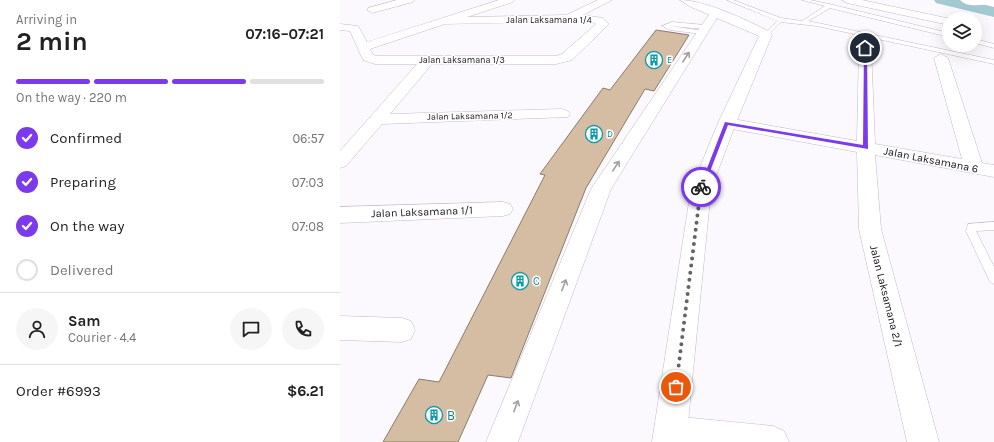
<!DOCTYPE html>
<html lang="en">
<head>
<meta charset="utf-8">
<style>
  body { margin:0; font-family:Karla,sans-serif; background:#f6f6f6; color:#222; height:100vh; display:flex; flex-direction:column; font-size:15px; white-space:nowrap }
  * { box-sizing:border-box; margin:0 }
  p { font-size:13px; color:#767676 }
  .icon { flex:none; width:22px; height:22px; fill:none; stroke:currentColor; stroke-width:2; stroke-linecap:round; stroke-linejoin:round }
  .map { position:relative; flex:1; overflow:hidden }
  .sheet { display:flex; flex-direction:column; background:#fff; width:340px }
  .sheet>* { flex:none }
  .fabs { position:absolute; left:602px; top:12px; display:grid; gap:8px }
  .fabs a { display:grid; place-items:center; width:40px; height:40px; border-radius:50%; background:#fff; box-shadow:0 4px 16px #0002; font-size:20px }
  .pin { position:absolute; display:grid; place-items:center; width:34px; height:34px; color:#fff; margin:-17px; border:2px solid #fff; border-radius:50%; box-shadow:0 1px 4px #0007 }
  .courier { position:absolute; display:grid; place-items:center; width:40px; height:40px; margin:-20px; border:3px solid #7c3aed; border-radius:50%; background:#fff; color:#222; box-shadow:0 1px 5px #0007 }
  .summary em { font-style:normal; font-weight:700 }
  .summary div { display:flex; flex-direction:column-reverse }
  .summary { display:flex; align-items:center; justify-content:space-between; height:68px; padding:0 16px }
  h1 { font-size:26px; font-weight:700; line-height:30px }
  .bar { display:grid; grid-template-columns:repeat(4,1fr); gap:6px 4px; align-content:center; height:48px; padding:0 16px }
  .bar i { height:5px; border-radius:3px; background:#e0e0e0 }
  .bar .selected { background:#7c3aed }
  .bar p { grid-column:span 4 }
  .line { display:flex; align-items:center; gap:10px; padding:0 16px; border-top:1px solid #e0e0e0 }
  .line div { flex:1 }
  .round { display:grid; place-items:center; flex:none; width:42px; height:42px; border-radius:21px; background:#f6f6f6 }
  ol { padding:0 16px; list-style:none }
  li { display:flex; align-items:center; gap:12px; height:44px }
  li p { margin-inline-start:auto }
  li .icon { padding:4px; border-radius:50%; background:#7c3aed; color:#fff; stroke-width:4 }
  li:last-child { color:#767676 }
  li i { width:22px; height:22px; border:2px solid #e0e0e0; border-radius:50% }
  main { display:flex; flex:1; min-height:0 }
  .map>svg:first-child { display:block }
  .lines { fill:none; stroke-linecap:round; stroke-linejoin:round }
  .river { fill:#a2cad0; fill-rule:evenodd }
  .building { fill:#d4bda3; stroke:#8a7c6b }
  .service-casing { stroke:#c4b8cc; stroke-width:1 }
  .minor-casing { stroke:#c4b8cc; stroke-width:1 }
  .tertiary-casing { stroke:#c4b8cc; stroke-width:1 }
  .service { fill:#fff; fill-rule:evenodd }
  .minor { fill:#fff; fill-rule:evenodd }
  .tertiary { fill:#fff; fill-rule:evenodd }
  .oneway { stroke:#a1a0a3 }
  .route { fill:#7c3aed }
  .done { stroke:#666368; stroke-width:4; stroke-dasharray:0 7.2 }
  .labels { text-anchor:middle; dominant-baseline:central; stroke-width:3; stroke-linejoin:round; paint-order:stroke }
  .far-street-label { font-size:9px; fill:#151218; stroke:#fff }
  .far-culture-label { font-size:9px; fill:#0d838f; stroke:#fff; text-anchor:start }
  .street-label { font-size:11px; fill:#151218; stroke:#fff }
  .culture-label { font-size:11px; fill:#0d838f; stroke:#fff; text-anchor:start }
  .near-culture-label { font-size:13px; fill:#0d838f; stroke:#fff; text-anchor:start }
</style>
</head>
<body>
<main>
<section class="sheet">
<div class="summary"><div><h1>2 min</h1><p>Arriving in</p></div><em>07:16–07:21</em></div>
<div class="bar"><i class="selected"></i><i class="selected"></i><i class="selected"></i><i></i><p>On the way · 220 m</p></div>
<ol>
<li><svg class="icon" aria-label="check" viewBox="0 0 24 24"><path d="M5 12l5 5 9-10"/></svg>Confirmed<p>06:57</p></li>
<li><svg class="icon" aria-label="check" viewBox="0 0 24 24"><path d="M5 12l5 5 9-10"/></svg>Preparing<p>07:03</p></li>
<li><svg class="icon" aria-label="check" viewBox="0 0 24 24"><path d="M5 12l5 5 9-10"/></svg>On the way<p>07:08</p></li>
<li><i></i>Delivered</li>
</ol>
<div class="line" style="height:72px"><a class="round"><svg class="icon" aria-label="person" viewBox="0 0 24 24"><circle cx="12" cy="8" r="4"/><path d="M4 21q1-7 8-7t8 7"/></svg></a><div><b>Sam</b><p>Courier · 4.4</p></div><a class="round"><svg class="icon" aria-label="chat" viewBox="0 0 24 24"><path d="M4 5h16v11H9l-5 4z"/></svg></a><a class="round"><svg class="icon" aria-label="phone" viewBox="0 0 24 24"><path d="M5 4h4l2 5-3 2q2 4 5 5l2-3 5 2v4C11 20 4 13 5 4z"/></svg></a></div>
<div class="line" style="height:52px"><div>Order #6993</div><b>$6.21</b></div>
</section>
<div class="map">
<svg width="654" height="442" viewBox="0 0 654 442">
  <rect width="100%" height="100%" fill="#fbf9fd"/>
  <g class="lines">
    <path class="river" d="M594,0H623L654,7V17L596,3Z"/>
  </g>
  <path class="building" d="M316,30L349,35L314,91L305,89L246,188L171,378L148,375L118,442H43L79,379L99,382L205,175L200,174L263,88L270,90Z"/>
  <g class="lines">
    <g class="service-casing">
      <g id="service">
        <path d="M387,0H393L441,18L462,21L485,6L462,0H470L489,4L609,33V37L490,8L468,21L654,60V64L477,26L441,22L426,37L423,35L437,21Z"/>
        <path d="M639,1L654,3V7L639,3Z"/>
        <path d="M332,22L365,25L368,27L365,29L330,26L364,31L365,32L362,34L330,30L322,26Z"/>
        <path d="M635,39L654,44V48L635,43Z"/>
        <path d="M654,222V230L636,231L654,267V284L650,282L626,231L628,224Z"/>
      </g>
    </g>
    <g class="minor-casing">
      <g id="minor">
        <path d="M57,0H74L73,2L32,13L27,10L28,8Z"/>
        <path d="M159,0H174L173,2L127,17L226,15L258,0H272L243,15L263,18L269,24L232,60L216,64H92L50,114L222,109L228,111L230,114L228,117L42,124L6,166L0,168V151L77,64H35L23,60L10,31L0,30V24L18,26L27,42ZM251,21L256,24L222,54L216,56H37L33,55L30,49L105,24Z"/>
        <path d="M502,0H522L611,19H609V25L507,3Z"/>
        <path d="M620,0H654V3C644,5 627,8 620,0Z"/>
        <path d="M375,10L380,13L271,189L178,442H146L251,189L370,13Z"/>
        <path d="M525,44L531,48L535,144L622,159L594,58L601,54L608,58L642,163L654,165V177L535,155L541,229L599,442H567L519,229L517,152L387,128L381,126L379,123L381,120L387,118L517,141L519,48Z"/>
        <path d="M163,202L170,204L173,209L170,214L163,216L0,223V207Z"/>
        <path d="M0,316L62,318L71,321L75,330L71,339L62,342L0,340Z"/>
        <path d="M331,416L433,426L444,431L449,442H320L315,432L320,421Z"/>
      </g>
    </g>
    <g class="tertiary-casing">
      <path id="tertiary" d="M340,0C365,0 407,20 430,32L432,35L396,123L371,189L346,442H312L351,189L378,123L419,36L351,7Z"/>
    </g>
    <use href="#service" class="service"/>
    <use href="#minor" class="minor"/>
    <use href="#tertiary" class="tertiary"/>
  </g>
  <defs><path id="oneway-shaft" d="M-6 0H5M1.5-3L5.5 0L1.5 3" fill="none" stroke-width="1.6" stroke-linecap="round" stroke-linejoin="round"/></defs>
  <g class="oneway">
    <use href="#oneway-shaft" transform="translate(346 57) rotate(-57)"/>
    <use href="#oneway-shaft" transform="translate(276 166) rotate(-57)"/>
    <use href="#oneway-shaft" transform="translate(224 285) rotate(-69)"/>
    <use href="#oneway-shaft" transform="translate(176 406) rotate(-69)"/>
  </g>
  <path class="route" d="M524,47L527,48L528,149L388,125L364,187L359,189L385,122L523,145Z"/>
  <g class="lines">
    <path class="done" d="M336,387L361,187"/>
  </g>
  <defs>
    <g id="building-ring" transform="scale(0.9)"><circle r="9.5" fill="#fff" stroke="#0f9aa8" stroke-width="1.5"/><path d="M-4-6H4V6H1V3H-1V6H-4ZM-2.5-4.3h1.7v1.8h-1.7ZM.8-4.3h1.7v1.8H.8ZM-2.5-1h1.7V.8h-1.7ZM.8-1h1.7V.8H.8Z" fill="#0f9aa8"/></g>
  </defs>
  <g fill-rule="evenodd">
    <use href="#building-ring" x="314" y="60"/>
    <use href="#building-ring" x="254" y="134"/>
    <use href="#building-ring" x="180" y="281"/>
    <use href="#building-ring" x="94" y="415"/>
  </g>
  <g class="labels">
    <g class="far-street-label">
      <text x="209" y="20">Jalan Laksamana 1/4</text>
      <text x="122" y="60">Jalan Laksamana 1/3</text>
      <text transform="translate(130 116) rotate(-1)">Jalan Laksamana 1/2</text>
    </g>
    <g class="far-culture-label">
      <text x="327" y="60">E</text>
      <text x="267" y="134">D</text>
    </g>
    <g class="street-label">
      <text transform="translate(591 160) rotate(11)">Jalan Laksamana 6</text>
      <text transform="translate(82 212) rotate(-2)">Jalan Laksamana 1/1</text>
      <text transform="translate(546 296) rotate(76)">Jalan Laksamana 2/1</text>
    </g>
    <g class="culture-label">
      <text x="193" y="281">C</text>
    </g>
    <g class="near-culture-label">
      <text x="107" y="415">B</text>
    </g>
  </g>
</svg>
<div class="fabs">
<a><svg class="icon" aria-label="layers" viewBox="0 0 24 24"><path d="M12 4l9 5-9 5-9-5zM3 14l9 5 9-5"/></svg></a>
</div>
<div class="pin" style="left:336px;top:387px;background:#ea580c"><svg class="icon" aria-label="bag" viewBox="0 0 24 24"><path d="M5 8h14l-1 12H6zM9 8a3 3 0 0 1 6 0"/></svg></div>
<div class="pin" style="left:525px;top:48px;background:#1f2937"><svg class="icon" aria-label="home" viewBox="0 0 24 24"><path d="M3 11l9-7 9 7M6 9v11h12V9"/></svg></div>
<div class="courier" style="left:361px;top:187px"><svg class="icon" aria-label="bike" viewBox="0 0 24 24"><circle cx="6" cy="16" r="4"/><circle cx="18" cy="16" r="4"/><path d="M6 16l4-8h5l3 8M10 8l3 8H6M13 5h3"/></svg></div>
</div>
</main>
</body>
</html>
